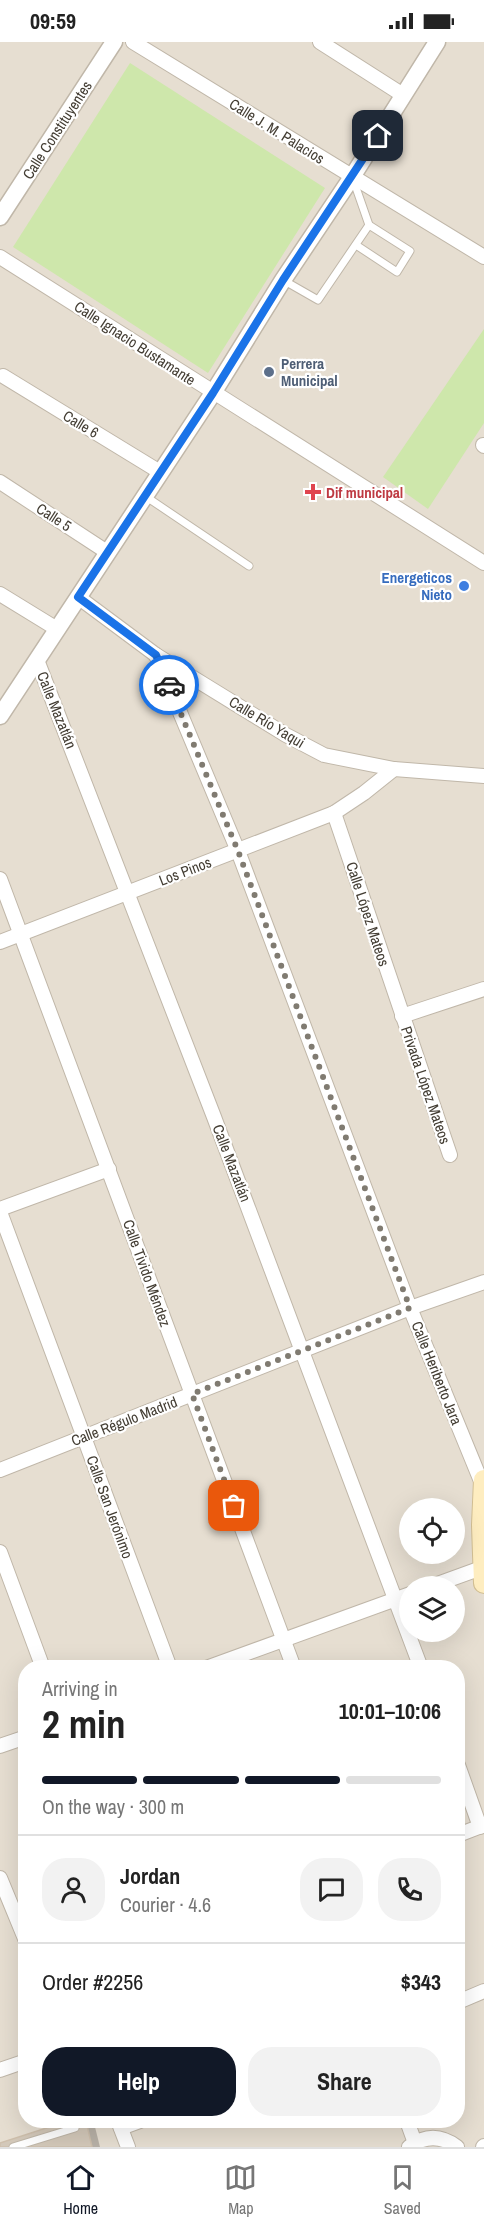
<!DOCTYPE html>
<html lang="en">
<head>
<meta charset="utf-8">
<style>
  body { margin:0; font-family:"Archivo Narrow",sans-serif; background:#f2f2f2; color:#222; height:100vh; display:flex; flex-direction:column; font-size:22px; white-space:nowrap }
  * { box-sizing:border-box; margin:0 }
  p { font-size:20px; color:#767676 }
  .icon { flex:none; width:33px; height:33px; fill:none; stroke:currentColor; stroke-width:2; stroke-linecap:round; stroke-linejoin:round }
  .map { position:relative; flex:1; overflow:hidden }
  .details { position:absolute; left:18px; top:1618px; width:447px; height:468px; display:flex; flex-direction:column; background:#fff; border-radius:24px; box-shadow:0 6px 24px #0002 }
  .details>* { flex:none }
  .buttons { position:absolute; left:399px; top:1456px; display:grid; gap:12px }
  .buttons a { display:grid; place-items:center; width:66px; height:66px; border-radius:50%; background:#fff; box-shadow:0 6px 24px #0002; font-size:30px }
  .pin { position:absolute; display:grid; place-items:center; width:51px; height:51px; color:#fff; margin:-26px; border-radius:12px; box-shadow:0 3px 9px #0006 }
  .courier { position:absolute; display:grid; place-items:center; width:60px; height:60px; margin:-30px; border:4px solid #1a73e8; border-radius:50%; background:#fff; color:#222; box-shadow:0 2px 8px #0007 }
  .head em { font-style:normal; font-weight:800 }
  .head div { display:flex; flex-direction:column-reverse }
  .head { display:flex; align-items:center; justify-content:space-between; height:102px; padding:0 24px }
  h1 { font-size:39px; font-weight:800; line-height:45px }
  .bar { display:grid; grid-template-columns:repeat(4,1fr); gap:9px 6px; align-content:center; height:72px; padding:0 24px }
  .bar i { height:8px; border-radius:4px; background:#e0e0e0 }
  .bar .current { background:#111827 }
  .bar p { grid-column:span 4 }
  .line { display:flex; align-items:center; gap:15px; padding:0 24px; border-top:2px solid #e0e0e0 }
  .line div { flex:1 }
  .round { display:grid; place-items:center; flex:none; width:63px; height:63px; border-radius:24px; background:#f2f2f2 }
  .cta { display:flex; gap:12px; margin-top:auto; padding:12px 24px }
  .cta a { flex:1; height:69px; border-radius:24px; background:#111827; color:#fff; font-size:24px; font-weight:800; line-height:69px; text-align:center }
  .cta a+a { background:#f2f2f2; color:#222 }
  .status { display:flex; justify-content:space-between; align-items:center; height:42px; padding:0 30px; background:#fff; direction:ltr }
  .status svg { height:16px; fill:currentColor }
  .menu { display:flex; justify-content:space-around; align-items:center; height:84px; border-top:2px solid #e0e0e0; background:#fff; font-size:16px; color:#767676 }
  .menu a { display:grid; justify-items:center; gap:3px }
  .menu .current { color:#111827 }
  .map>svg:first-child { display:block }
  .residential { fill:#e6ded1; fill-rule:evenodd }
  .green { fill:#cee7ab }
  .shadow { fill:#0003 }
  .building { fill:#d3c8b9; stroke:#cebfac; stroke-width:1.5 }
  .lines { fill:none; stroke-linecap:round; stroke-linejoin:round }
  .service-casing { stroke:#c0b7a9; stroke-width:9 }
  .minor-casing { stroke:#c0b7a9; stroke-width:16 }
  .tertiary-casing { stroke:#c0b7a9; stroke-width:19 }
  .secondary-casing { stroke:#d2bf93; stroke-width:22 }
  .service { stroke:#fff; stroke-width:7 }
  .minor { stroke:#fff; stroke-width:14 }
  .tertiary { stroke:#fff; stroke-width:16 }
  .secondary { stroke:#feedc0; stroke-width:20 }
  .done { stroke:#807b71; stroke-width:6; stroke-dasharray:0 10.8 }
  .route { stroke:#1a73e8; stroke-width:8 }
  .service-dot { fill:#5c6f8a; stroke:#fff; stroke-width:2 }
  .health-dot { fill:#e0444e; stroke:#fff; stroke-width:2 }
  .shop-dot { fill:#3f7fe0; stroke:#fff; stroke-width:2 }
  .labels { text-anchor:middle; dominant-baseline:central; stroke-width:4.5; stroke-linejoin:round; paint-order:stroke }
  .street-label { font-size:15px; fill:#433d33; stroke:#fff }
  .service-label { font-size:15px; font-weight:bold; fill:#4e5e75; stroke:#fff; text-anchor:start }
  .health-label { font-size:15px; font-weight:bold; fill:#be3a42; stroke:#fff; text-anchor:start }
  .shop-label { font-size:15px; font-weight:bold; fill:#366cbe; stroke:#fff; text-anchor:end }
</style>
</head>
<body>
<div class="status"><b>09:59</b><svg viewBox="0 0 49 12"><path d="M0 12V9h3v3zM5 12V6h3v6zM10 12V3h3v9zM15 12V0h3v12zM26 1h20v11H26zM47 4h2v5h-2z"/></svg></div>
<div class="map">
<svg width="484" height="2105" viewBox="0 0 484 2105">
  <rect width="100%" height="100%" fill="#f2ede3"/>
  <path class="residential" d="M0,0H484V2105H0ZM410,1467H454V1512H410ZM410,1545H454V1590H410ZM26,1626H458V2079H26Z"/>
  <g class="green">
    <path d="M130,21L325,146L208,331L13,205Z"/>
    <path d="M484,287V381L428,467L383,435Z"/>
  </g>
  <path class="shadow" d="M73,2079H90L94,2081L100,2105H0V2102Z"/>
  <path class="building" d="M68,2079H86L92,2105H0V2101Z"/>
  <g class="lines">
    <g class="service-casing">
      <g id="service">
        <path d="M356,203L397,230L410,209L369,183"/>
        <path d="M283,238L318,258L369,183L353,137"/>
        <path d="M145,454L249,524"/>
        <path d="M13,2105L75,2086"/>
      </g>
    </g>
    <g class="minor-casing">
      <g id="minor">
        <path d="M133,0L484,215"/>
        <path d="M320,0L403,53"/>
        <path d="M0,215L484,521"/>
        <path d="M3,334L160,430"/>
        <path d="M483,403L484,404"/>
        <path d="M0,440L107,510"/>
        <path d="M0,552L57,587"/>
        <path d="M78,555L156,613L286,693L324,713L394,727L484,734"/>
        <path d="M156,613L238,809L410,1266L483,1444"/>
        <path d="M37,618L214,1075L421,1626"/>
        <path d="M334,771L450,1113"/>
        <path d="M0,837L294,1626"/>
        <path d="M0,900L334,771L364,751L394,727"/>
        <path d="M402,974L484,947"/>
        <path d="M0,1167L109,1127"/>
        <path d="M0,1170L170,1626"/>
        <path d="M0,1428L410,1266L484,1240"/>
        <path d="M0,1510L43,1626"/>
        <path d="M429,1545L484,1525"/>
        <path d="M206,1626L410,1552"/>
        <path d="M0,1704L26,1695"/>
        <path d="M458,1723L480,1785"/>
        <path d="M458,1793L484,1783"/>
        <path d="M0,1836L26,1899"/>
        <path d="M458,1960L484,1949"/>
        <path d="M0,2028L26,2019"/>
        <path d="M118,2079L128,2105"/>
        <path d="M407,2079L415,2101"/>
        <path d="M121,2086L140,2079"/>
        <path d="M409,2105C425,2093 441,2093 457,2105"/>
        <path d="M483,2105L484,2104"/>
      </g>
    </g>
    <g class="tertiary-casing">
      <g id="tertiary">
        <path d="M0,175L114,0"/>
        <path d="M0,674L213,351L283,238L352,135L437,0"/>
      </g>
    </g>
    <g class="secondary-casing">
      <path id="secondary" d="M484,1438L482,1483L484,1541"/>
    </g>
    <use href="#service" class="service"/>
    <use href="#minor" class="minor"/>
    <use href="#tertiary" class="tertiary"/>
    <use href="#secondary" class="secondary"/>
  </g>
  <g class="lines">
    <path class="done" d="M169,643L238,809L410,1266L192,1352L234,1464"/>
    <path class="route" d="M169,643L156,613L78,555L213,351L283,238L378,94"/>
  </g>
  <circle class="service-dot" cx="269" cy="330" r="6"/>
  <path class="health-dot" d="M310 441h6v6h6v6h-6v6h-6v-6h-6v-6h6z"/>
  <circle class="shop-dot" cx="464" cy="544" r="6"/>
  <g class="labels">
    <g class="street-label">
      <text transform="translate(57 88) rotate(-57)">Calle Constituyentes</text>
      <text transform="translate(277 89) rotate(32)">Calle J. M. Palacios</text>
      <text transform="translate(135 301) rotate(33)">Calle Ignacio Bustamante</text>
      <text transform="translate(81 382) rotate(31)">Calle 6</text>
      <text transform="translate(54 475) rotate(33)">Calle 5</text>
      <text transform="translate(57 668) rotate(68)">Calle Mazatlán</text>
      <text transform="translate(267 680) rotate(31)">Calle Río Yaqui</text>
      <text transform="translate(185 829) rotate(-21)">Los Pinos</text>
      <text transform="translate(368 872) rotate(72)">Calle López Mateos</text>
      <text transform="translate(426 1043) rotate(71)">Privada López Mateos</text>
      <text transform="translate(232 1121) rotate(69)">Calle Mazatlán</text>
      <text transform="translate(147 1231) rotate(70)">Calle Tivido Méndez</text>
      <text transform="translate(437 1331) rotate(68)">Calle Heriberto Jara</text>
      <text transform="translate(124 1379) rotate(-21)">Calle Régulo Madrid</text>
      <text transform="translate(110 1465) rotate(70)">Calle San Jerónimo</text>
    </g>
    <g class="service-label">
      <text x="281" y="321">Perrera<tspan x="281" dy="17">Municipal</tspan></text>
    </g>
    <g class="health-label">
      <text x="326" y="450">Dif municipal</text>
    </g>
    <g class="shop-label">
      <text x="452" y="535">Energeticos<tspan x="452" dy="17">Nieto</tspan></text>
    </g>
  </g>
</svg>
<div class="buttons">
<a><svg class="icon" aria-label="locate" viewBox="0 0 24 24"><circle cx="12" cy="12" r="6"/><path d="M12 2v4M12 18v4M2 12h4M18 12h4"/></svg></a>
<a><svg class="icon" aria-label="layers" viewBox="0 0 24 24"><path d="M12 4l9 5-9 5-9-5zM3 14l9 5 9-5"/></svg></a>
</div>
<div class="pin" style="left:234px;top:1464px;background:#ea580c"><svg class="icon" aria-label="bag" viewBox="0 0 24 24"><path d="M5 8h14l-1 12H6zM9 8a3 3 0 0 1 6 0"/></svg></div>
<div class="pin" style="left:378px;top:94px;background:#1f2937"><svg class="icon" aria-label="home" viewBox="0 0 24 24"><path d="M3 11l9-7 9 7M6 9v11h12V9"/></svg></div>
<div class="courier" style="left:169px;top:643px"><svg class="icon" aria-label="car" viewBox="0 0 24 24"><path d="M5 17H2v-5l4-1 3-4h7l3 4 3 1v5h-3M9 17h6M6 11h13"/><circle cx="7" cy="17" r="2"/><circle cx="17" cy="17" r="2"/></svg></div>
<section class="details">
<div class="head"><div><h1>2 min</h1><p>Arriving in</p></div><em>10:01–10:06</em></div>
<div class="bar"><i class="current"></i><i class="current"></i><i class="current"></i><i></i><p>On the way · 300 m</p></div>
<div class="line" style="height:108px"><a class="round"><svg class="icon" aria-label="person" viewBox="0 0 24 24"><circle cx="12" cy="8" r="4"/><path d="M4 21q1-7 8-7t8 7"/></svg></a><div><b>Jordan</b><p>Courier · 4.6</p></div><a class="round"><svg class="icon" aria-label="chat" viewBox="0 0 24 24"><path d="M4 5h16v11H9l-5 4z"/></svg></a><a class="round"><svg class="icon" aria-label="phone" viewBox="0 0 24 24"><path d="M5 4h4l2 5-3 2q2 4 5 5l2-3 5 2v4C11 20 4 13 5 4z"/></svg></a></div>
<div class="line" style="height:78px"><div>Order #2256</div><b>$343</b></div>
<div class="cta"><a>Help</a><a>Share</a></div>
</section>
</div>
<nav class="menu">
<a class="current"><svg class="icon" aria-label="home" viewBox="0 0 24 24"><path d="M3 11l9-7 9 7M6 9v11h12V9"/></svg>Home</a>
<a><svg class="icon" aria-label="map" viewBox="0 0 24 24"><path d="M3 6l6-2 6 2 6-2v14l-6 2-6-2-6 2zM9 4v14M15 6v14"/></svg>Map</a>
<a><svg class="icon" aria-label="saved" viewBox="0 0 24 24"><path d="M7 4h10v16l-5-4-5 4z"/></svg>Saved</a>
</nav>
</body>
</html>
